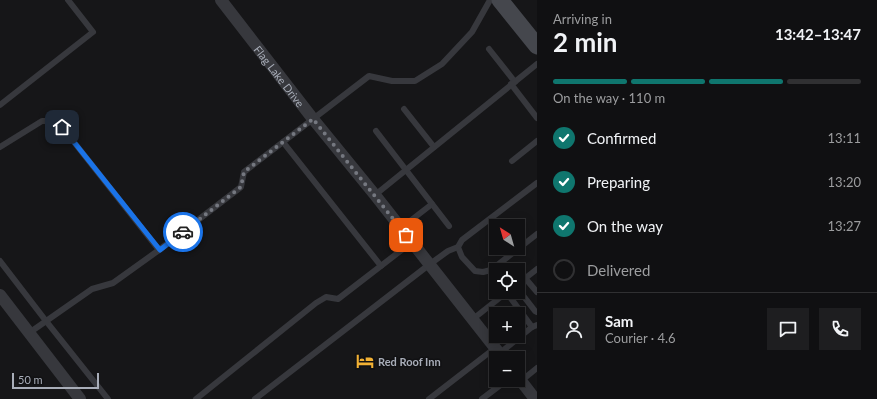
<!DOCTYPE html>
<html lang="en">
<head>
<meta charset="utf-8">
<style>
  body { margin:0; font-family:Lato,sans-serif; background:#1e1e20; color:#f1f3f6; height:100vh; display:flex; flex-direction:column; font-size:15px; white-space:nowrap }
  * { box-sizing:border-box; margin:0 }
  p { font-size:13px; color:#9c9d9f }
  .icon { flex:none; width:22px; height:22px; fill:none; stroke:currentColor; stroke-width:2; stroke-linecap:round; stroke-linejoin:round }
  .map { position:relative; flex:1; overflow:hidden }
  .side { display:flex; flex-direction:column; background:#101012; width:340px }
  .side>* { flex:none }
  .needle { width:26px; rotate:323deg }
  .buttons { position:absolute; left:489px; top:219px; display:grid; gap:8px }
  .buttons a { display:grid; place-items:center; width:36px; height:36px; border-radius:0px; background:#101012; box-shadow:0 2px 10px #0003,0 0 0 1px #303032; font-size:20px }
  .scale { position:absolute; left:12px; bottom:10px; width:87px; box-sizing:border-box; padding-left:4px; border:2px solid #a8adb8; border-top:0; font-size:11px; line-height:14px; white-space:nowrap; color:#a8adb8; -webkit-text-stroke:3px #111113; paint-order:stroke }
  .pin { position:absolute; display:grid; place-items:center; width:34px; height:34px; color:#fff; margin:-17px; border-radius:8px; box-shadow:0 2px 6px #0006 }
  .courier { position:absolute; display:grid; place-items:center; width:40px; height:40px; margin:-20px; border:3px solid #1a73e8; border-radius:50%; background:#fff; color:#222; box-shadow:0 1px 5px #0007 }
  .summary em { font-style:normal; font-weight:700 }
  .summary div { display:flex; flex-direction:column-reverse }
  .summary { display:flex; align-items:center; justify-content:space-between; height:68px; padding:0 16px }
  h1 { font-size:26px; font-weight:700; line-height:30px }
  .bar { display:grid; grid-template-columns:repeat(4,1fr); gap:6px 4px; align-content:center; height:48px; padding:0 16px }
  .bar i { height:5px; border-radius:3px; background:#303032 }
  .bar .current { background:#0f766e }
  .bar p { grid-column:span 4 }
  .line { display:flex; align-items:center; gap:10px; padding:0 16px; border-top:1px solid #303032 }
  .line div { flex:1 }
  .round { display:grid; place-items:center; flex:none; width:42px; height:42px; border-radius:0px; background:#1e1e20 }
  ol { padding:0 16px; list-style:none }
  li { display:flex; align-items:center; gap:12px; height:44px }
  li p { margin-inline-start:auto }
  li .icon { padding:4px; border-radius:50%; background:#0f766e; color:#fff; stroke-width:4 }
  li:last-child { color:#9c9d9f }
  li i { width:22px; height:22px; border:2px solid #303032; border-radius:50% }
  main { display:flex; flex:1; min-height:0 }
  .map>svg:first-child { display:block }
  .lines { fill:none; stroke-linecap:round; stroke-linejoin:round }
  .lane { stroke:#37383d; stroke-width:6 }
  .street { stroke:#37383d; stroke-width:12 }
  .secondary { stroke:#45474d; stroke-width:17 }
  .done { stroke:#757880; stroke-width:4; stroke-dasharray:0 7.2 }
  .route { stroke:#1a73e8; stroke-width:5 }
  .labels { text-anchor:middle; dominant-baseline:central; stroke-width:3; stroke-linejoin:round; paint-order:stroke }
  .street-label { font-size:11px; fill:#a8adb8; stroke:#111113 }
  .poi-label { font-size:11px; font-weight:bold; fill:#a8adb8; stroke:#111113; text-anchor:start }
</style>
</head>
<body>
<main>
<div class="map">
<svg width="537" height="399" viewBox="0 0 537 399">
  <rect width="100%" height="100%" fill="#161618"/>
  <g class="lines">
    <g class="lane">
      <path d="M489,49L515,82"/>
      <path d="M511,84L537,118"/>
      <path d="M0,105L93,32L68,0"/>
      <path d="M404,109L434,147"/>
      <path d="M376,131L449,226"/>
      <path d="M283,142L381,266"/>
      <path d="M0,147L42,121H51L62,127L159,250L241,187L244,172L369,76L392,81H415L442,64L472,32L490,0"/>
      <path d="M512,161L537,141"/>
      <path d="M537,183L462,240L458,247L462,257L475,271L483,272L491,270L537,234"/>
      <path d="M375,195L537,64"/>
      <path d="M401,228L432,204"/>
      <path d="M0,261L46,321L108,399"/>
      <path d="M525,278L537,292"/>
      <path d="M518,284L537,269"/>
      <path d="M518,289L535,311L537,312"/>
      <path d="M507,293L532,327"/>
      <path d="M473,319L507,292"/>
      <path d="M29,333L92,289L113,283L159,250"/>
      <path d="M500,353L532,327L537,325"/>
      <path d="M521,381L537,368"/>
      <path d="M196,399L316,303L326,297L338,299L412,242"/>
      <path d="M255,399L430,264L448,251L458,247"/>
      <path d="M429,399L495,348"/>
      <path d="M482,399L507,380"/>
    </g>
    <g class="street">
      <path id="s1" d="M221,0L313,119L375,195L503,358"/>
      <path d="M0,295L80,399"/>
      <path d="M518,377L535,399"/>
    </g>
    <path class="secondary" d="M500,0L537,46"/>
  </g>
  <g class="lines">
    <path class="done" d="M183,232L241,187L244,172L313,119L406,235"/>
    <path class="route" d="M62,127L160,250L183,232"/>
  </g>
  <defs>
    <g id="hotel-bare" transform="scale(1.38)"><path d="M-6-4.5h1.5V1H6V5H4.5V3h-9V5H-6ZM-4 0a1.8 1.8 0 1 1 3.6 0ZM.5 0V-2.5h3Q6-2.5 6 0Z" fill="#f2b134" stroke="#111113" stroke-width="2.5" paint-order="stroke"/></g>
  </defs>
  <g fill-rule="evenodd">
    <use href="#hotel-bare" x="365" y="361"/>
  </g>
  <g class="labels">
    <g class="street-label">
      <text stroke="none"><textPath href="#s1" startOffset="96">Flag Lake Drive</textPath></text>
    </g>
    <g class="poi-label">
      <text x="378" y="361">Red Roof Inn</text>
    </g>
  </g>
</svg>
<div class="buttons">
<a><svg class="needle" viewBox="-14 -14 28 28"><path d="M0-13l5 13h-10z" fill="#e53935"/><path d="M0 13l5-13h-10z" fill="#9c9d9f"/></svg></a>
<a><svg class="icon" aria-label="locate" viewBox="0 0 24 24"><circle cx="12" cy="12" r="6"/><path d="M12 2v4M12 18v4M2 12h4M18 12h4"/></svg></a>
<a>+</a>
<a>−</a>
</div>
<div class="scale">50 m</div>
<div class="pin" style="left:406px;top:235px;background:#ea580c"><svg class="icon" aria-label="bag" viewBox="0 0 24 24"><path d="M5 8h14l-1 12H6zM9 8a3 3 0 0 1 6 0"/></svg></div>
<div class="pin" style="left:62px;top:127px;background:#1f2937"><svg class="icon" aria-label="home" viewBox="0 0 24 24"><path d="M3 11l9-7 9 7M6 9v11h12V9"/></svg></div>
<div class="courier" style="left:183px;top:232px"><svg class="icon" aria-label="car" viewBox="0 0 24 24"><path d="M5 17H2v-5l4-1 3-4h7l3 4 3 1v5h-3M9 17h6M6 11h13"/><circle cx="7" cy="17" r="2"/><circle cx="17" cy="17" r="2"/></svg></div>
</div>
<section class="side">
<div class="summary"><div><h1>2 min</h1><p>Arriving in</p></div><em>13:42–13:47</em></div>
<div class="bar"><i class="current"></i><i class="current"></i><i class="current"></i><i></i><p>On the way · 110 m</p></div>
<ol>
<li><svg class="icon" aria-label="check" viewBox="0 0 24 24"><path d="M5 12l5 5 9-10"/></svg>Confirmed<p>13:11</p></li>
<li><svg class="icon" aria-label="check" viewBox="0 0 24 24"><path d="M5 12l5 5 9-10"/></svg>Preparing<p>13:20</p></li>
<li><svg class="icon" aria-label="check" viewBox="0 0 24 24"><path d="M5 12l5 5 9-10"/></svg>On the way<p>13:27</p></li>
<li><i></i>Delivered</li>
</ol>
<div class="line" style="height:72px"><a class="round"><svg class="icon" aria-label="person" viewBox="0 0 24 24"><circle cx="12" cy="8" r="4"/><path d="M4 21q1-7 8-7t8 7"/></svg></a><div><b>Sam</b><p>Courier · 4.6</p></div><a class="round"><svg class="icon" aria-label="chat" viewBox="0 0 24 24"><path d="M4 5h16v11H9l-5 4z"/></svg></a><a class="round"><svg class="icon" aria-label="phone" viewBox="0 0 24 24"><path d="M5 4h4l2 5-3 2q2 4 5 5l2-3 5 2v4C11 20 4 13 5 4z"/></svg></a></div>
</section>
</main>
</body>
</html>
